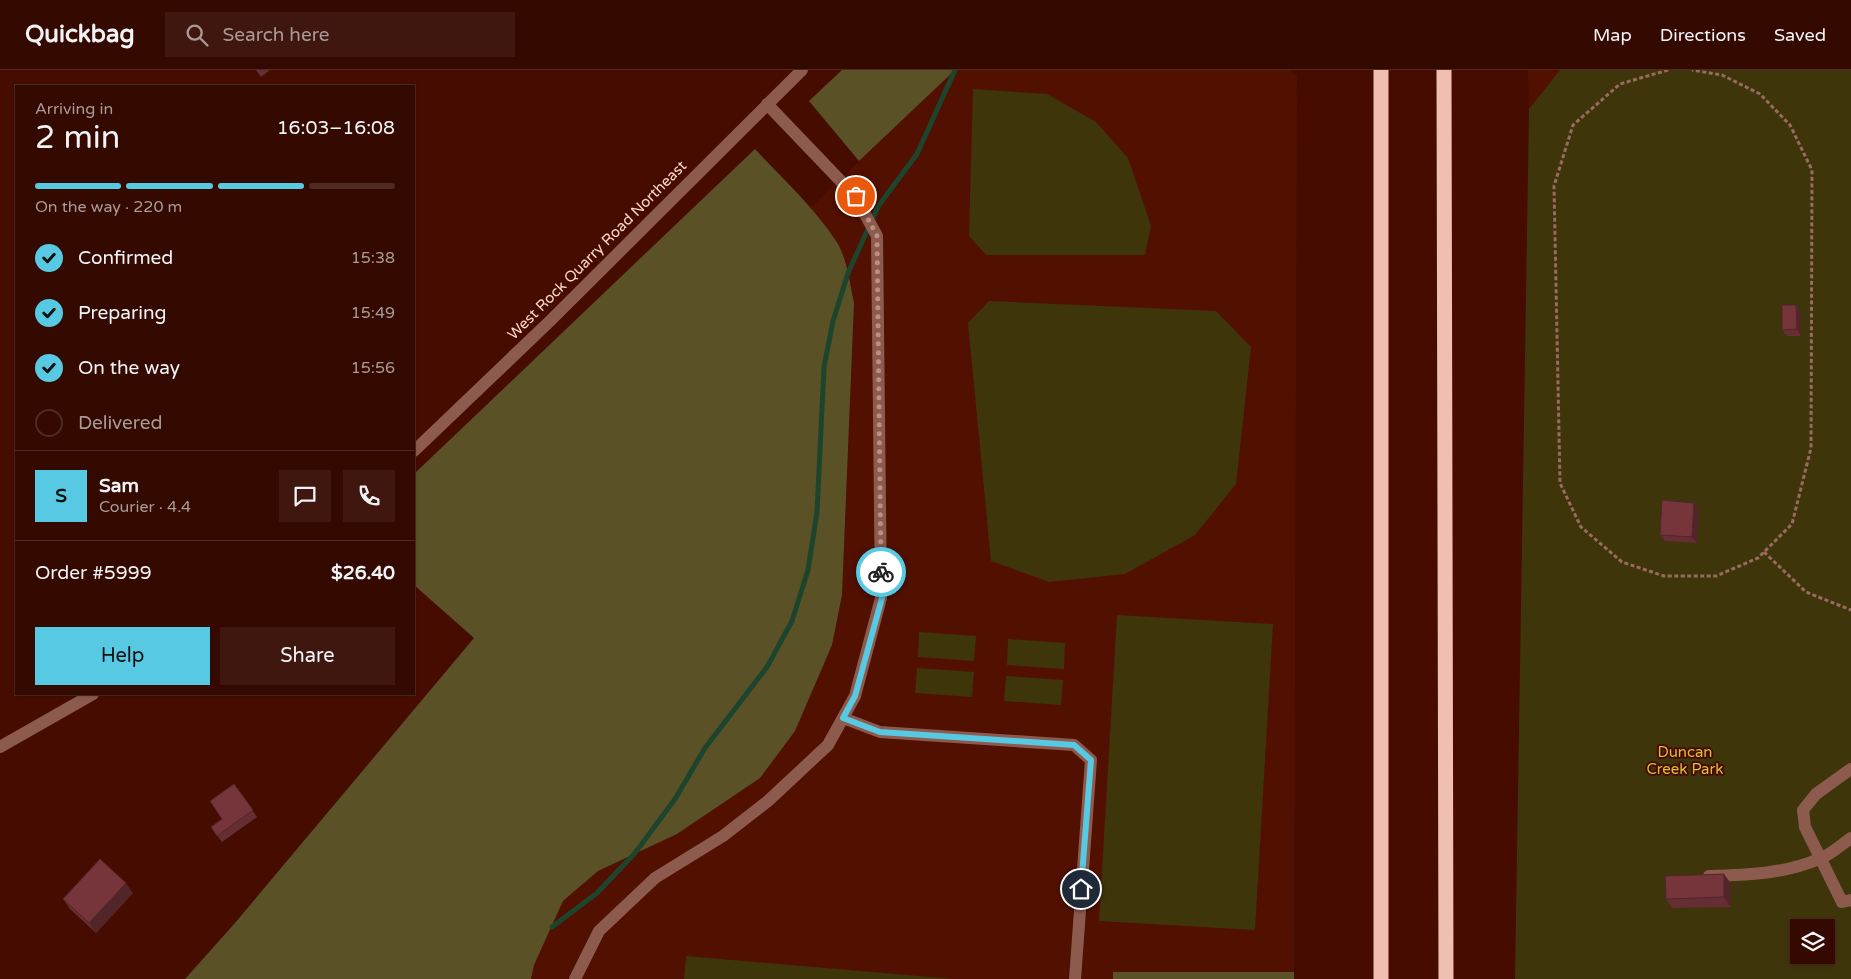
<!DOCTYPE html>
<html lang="en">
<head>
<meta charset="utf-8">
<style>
  body { margin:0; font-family:"Varela Round",sans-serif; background:#3f170f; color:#f1f3f6; height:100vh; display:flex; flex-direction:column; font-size:19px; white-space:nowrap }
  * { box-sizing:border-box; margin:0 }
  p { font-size:16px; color:#a99a99 }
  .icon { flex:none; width:28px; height:28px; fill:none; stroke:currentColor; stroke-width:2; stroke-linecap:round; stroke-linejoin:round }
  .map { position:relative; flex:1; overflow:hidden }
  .sheet { position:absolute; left:15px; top:15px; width:400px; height:610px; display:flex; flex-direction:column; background:#340900; border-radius:0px; box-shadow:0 1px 4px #0004,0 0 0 1px #4e2a22 }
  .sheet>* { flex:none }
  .tools { position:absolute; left:1790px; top:849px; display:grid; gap:10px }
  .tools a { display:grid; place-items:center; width:45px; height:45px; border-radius:0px; background:#340900; box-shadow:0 1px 4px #0004,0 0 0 1px #4e2a22; font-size:25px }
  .pin { position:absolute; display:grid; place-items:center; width:42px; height:42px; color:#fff; margin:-21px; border:2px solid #fff; border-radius:50%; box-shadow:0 1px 5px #0007 }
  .courier { position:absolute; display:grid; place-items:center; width:50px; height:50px; margin:-25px; border:4px solid #58c9e3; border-radius:50%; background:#fff; color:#222; box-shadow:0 1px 6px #0007 }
  .summary em { font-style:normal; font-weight:600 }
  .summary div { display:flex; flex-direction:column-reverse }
  .summary { display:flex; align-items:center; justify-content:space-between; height:85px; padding:0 20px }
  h1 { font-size:32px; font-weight:600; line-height:38px }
  .bar { display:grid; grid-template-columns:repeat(4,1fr); gap:8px 5px; align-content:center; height:60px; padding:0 20px }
  .bar i { height:6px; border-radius:4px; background:#4e2a22 }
  .bar .current { background:#58c9e3 }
  .bar p { grid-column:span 4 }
  .line { display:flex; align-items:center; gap:12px; padding:0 20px; border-top:1px solid #4e2a22 }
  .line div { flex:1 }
  .round { display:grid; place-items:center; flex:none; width:52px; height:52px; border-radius:0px; background:#3f170f }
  ol { padding:0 20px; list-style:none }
  li { display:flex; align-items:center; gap:15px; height:55px }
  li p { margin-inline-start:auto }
  li .icon { padding:5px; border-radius:50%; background:#58c9e3; color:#111; stroke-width:4 }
  li:last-child { color:#a99a99 }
  li i { width:28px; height:28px; border:2px solid #4e2a22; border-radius:50% }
  .cta { display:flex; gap:10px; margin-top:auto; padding:10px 20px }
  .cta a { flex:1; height:58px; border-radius:0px; background:#58c9e3; color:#111; font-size:20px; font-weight:600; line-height:58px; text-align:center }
  .cta a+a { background:#3f170f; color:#f1f3f6 }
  header { display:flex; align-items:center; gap:30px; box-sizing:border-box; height:70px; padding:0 25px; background:#340900; border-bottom:1px solid #4e2a22 }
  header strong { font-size:24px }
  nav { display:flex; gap:28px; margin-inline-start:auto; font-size:18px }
  .search { width:350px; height:45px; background:#3f170f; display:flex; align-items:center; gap:12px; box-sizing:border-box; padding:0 18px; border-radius:0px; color:#a99a99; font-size:19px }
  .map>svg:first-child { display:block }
  .built { fill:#521000 }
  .green { fill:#3f350b; fill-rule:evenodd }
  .forest { fill:#5b5127 }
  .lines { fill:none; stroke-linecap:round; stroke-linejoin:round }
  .stream { stroke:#1d452d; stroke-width:5 }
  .path { stroke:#9b6a5f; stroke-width:3; stroke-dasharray:4 2.5; stroke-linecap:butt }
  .minor { stroke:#8d5b4e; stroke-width:12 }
  .highway { stroke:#f1bfb1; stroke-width:15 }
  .wall { fill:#652e33 }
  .shaded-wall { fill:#522529 }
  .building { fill:#75353b; stroke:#522529 }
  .done { stroke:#bc8f85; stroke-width:5; stroke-dasharray:0 9 }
  .route { stroke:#58c9e3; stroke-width:6 }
  .labels { text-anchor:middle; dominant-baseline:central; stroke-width:4; stroke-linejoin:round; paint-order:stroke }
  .street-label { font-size:15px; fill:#fcd6cc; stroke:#460c00 }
  .park-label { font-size:15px; fill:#ddbe3b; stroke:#460c00 }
</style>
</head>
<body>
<header>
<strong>Quickbag</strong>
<div class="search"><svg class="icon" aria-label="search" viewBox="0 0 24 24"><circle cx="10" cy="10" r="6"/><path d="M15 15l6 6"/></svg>Search here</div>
<nav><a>Map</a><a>Directions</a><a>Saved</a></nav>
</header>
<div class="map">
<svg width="1851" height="909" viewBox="0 0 1851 909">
  <rect width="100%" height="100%" fill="#460c00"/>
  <g class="built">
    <path d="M955,0H1289L1297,5L1294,902H1114L1113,909H531L534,895L563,831L598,801L677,764L832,575L842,525L854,233L837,172L810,138Z"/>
    <path d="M1528,0H1560L1529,39Z"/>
  </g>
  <g class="green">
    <path d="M1560,0H1851V909H1515L1529,39ZM1799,858H1826V885H1799Z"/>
    <path d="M973,19L1047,24L1096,52L1128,88L1151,156L1145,185H986L969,166Z"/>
    <path d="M989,231L1216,241L1251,277L1236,414L1195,465L1125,504L1049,512L991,491L968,253Z"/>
    <path d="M1117,545L1273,554L1255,860L1099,851Z"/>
    <path d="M919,562L976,566L974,591L918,587Z"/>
    <path d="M1008,569L1065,573L1064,599L1007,595Z"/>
    <path d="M917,598L974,602L972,627L915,623Z"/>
    <path d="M1006,606L1063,610L1061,635L1004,631Z"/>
    <path d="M686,886L953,909H684Z"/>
  </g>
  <g class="forest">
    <path d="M842,0H955L859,91L809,31Z"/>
    <path d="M755,79C782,108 814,137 836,171C847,187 850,215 854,233L842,525L832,575L795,661L760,708L677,764L598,801L563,831L534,895L531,909H185L235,853L474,568L414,515V404Z"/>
    <rect x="1113" y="902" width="181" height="7"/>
  </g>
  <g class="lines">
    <path class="stream" d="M552,857L597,823L635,783L675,729L705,678L767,597L792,551L808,500L817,442L824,297L833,251L848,203L879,135L917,84L955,0"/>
    <g class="path">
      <path d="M1668,0L1620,14L1573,55L1554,116L1560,413L1581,457L1622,492L1664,506H1716L1758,488L1792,454L1811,378L1812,100L1790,55L1760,24L1722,5L1692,0"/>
      <path d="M1764,482L1806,522L1851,540"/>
    </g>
    <g class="minor">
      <path d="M414,381L550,251L802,0"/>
      <path d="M843,648L880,662L1074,675L1091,690L1075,909"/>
      <path d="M0,677L93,624"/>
      <path d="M1851,699L1816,724L1803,740L1805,757L1842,832L1851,830"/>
      <path d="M1709,806C1746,805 1784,804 1819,789C1830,785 1841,775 1851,768"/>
      <path d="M575,909L599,861L655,808L723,766L768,731L828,675L855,626L881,528L877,166L855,126L767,34"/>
    </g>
    <g class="highway">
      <path d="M1381,0V909"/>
      <path d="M1444,0L1446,909"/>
    </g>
  </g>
  <g class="wall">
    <path d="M256,0H270L261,7Z"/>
    <path d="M1796,235L1801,241V266H1787L1782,260Z"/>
    <path d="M1699,439L1697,473L1665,471L1660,465Z"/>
    <path d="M234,714L257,747L222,772L211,757L222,749Z"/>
    <path d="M1731,814V837L1672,838L1666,829Z"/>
    <path d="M133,823L96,863L70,839L63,829Z"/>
  </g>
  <g class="shaded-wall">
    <path d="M1796,235L1801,241V266L1797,259Z"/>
    <path d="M1694,433L1699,439L1697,473L1692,467Z"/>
    <path d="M1724,804L1731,814V837L1724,827Z"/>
    <path d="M126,813L133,823L96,863L89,853Z"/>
  </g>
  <g class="building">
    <path d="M1782,235H1796L1797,259L1782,260Z"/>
    <path d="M1662,430L1694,433L1692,467L1660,465Z"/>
    <path d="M234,714L253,740L217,766L211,757L222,749L210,731Z"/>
    <path d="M100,789L126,813L89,853L63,829Z"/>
    <path d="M1724,804V827L1666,829L1665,806Z"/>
  </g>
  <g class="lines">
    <path class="done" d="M856,126L877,166L881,502"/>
    <path class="route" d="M881,502L882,528L855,626L843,648L880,662L1074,675L1091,690L1081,819"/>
  </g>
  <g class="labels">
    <g class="street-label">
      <text transform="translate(597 180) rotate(-45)">West Rock Quarry Road Northeast</text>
    </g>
    <g class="park-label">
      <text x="1685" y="682">Duncan<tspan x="1685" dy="17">Creek Park</tspan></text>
    </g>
  </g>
</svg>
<div class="tools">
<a><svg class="icon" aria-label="layers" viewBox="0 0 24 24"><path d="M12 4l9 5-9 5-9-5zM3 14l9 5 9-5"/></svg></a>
</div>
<div class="pin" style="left:856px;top:126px;background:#ea580c"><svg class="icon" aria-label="bag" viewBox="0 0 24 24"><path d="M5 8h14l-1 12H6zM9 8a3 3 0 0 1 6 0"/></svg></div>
<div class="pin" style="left:1081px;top:819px;background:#1f2937"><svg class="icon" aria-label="home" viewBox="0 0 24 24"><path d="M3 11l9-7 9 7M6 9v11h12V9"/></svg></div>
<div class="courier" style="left:881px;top:502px"><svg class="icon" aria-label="bike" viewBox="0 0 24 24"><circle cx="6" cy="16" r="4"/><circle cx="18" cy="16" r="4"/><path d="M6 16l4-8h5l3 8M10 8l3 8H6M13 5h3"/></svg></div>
<section class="sheet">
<div class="summary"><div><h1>2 min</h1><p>Arriving in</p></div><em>16:03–16:08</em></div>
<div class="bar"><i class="current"></i><i class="current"></i><i class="current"></i><i></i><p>On the way · 220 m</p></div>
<ol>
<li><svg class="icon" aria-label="check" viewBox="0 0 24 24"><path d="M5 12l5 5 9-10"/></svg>Confirmed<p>15:38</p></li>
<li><svg class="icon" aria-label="check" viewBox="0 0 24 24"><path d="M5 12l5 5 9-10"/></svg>Preparing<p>15:49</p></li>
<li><svg class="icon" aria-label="check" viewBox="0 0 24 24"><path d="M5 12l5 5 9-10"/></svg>On the way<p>15:56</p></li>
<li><i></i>Delivered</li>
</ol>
<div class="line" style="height:90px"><b class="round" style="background:#58c9e3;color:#111">S</b><div><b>Sam</b><p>Courier · 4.4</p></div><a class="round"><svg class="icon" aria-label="chat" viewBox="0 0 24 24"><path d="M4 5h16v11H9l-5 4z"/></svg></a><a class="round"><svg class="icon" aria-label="phone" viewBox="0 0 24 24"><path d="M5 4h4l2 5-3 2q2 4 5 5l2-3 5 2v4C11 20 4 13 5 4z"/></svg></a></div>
<div class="line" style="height:65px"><div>Order #5999</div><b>$26.40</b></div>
<div class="cta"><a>Help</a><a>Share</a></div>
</section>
</div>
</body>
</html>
